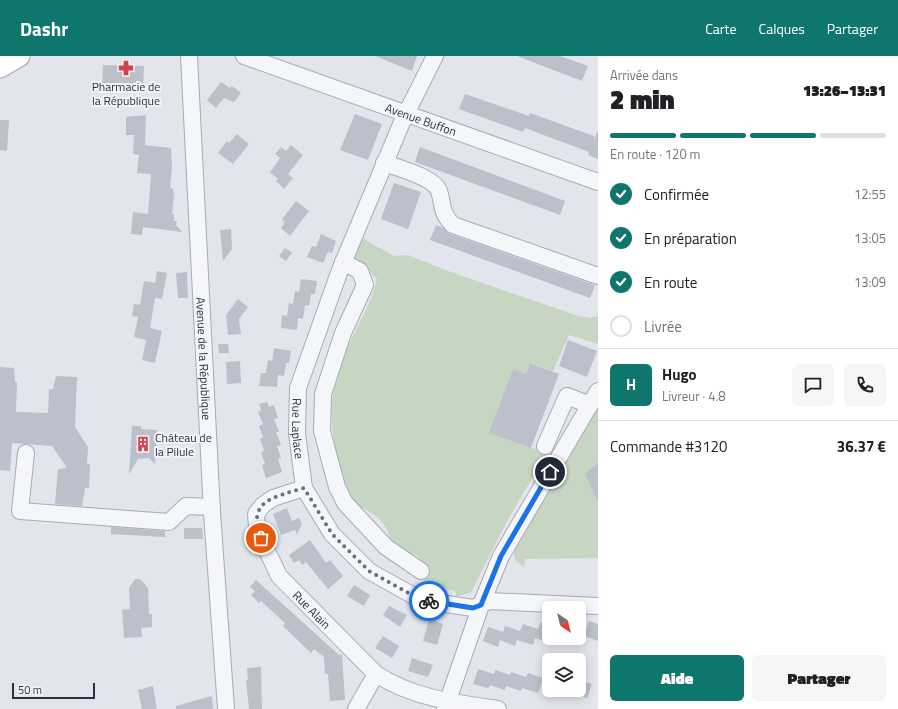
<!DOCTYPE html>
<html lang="fr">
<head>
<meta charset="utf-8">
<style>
  body { margin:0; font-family:"Titillium Web",sans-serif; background:#f6f6f6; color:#202124; height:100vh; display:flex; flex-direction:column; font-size:15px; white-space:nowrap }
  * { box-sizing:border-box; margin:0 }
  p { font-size:13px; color:#757577 }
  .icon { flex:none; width:22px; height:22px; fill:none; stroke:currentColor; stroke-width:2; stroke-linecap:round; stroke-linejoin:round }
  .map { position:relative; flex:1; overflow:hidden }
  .sheet { display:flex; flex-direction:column; background:#fff; width:300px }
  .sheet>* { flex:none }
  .needle { width:26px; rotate:145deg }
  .controls { position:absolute; left:542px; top:545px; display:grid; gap:8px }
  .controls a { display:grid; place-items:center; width:44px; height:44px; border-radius:6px; background:#fff; box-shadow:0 2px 10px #0003; font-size:20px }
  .scale { position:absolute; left:12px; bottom:10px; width:83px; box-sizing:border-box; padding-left:4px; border:2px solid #293144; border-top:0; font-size:11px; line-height:14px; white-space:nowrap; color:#293144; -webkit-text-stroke:3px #f2f4f8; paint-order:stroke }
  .pin { position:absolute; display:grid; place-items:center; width:34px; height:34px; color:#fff; margin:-17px; border:2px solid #fff; border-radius:50%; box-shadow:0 1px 4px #0007 }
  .courier { position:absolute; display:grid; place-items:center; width:40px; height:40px; margin:-20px; border:3px solid #1a73e8; border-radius:50%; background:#fff; color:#222; box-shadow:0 1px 5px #0007 }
  .overview em { font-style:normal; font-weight:800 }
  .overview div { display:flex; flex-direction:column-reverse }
  .overview { display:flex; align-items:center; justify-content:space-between; height:68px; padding:0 12px }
  h1 { font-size:26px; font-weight:800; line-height:30px }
  .bar { display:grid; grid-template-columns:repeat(4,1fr); gap:6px 4px; align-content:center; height:48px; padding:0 12px }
  .bar i { height:5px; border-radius:3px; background:#e0e0e0 }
  .bar .current { background:#0f766e }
  .bar p { grid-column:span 4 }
  .line { display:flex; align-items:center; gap:10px; padding:0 12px; border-top:1px solid #e0e0e0 }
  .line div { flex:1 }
  .round { display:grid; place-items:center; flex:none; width:42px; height:42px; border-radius:6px; background:#f6f6f6 }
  ol { padding:0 12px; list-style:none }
  li { display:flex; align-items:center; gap:12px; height:44px }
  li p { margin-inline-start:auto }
  li .icon { padding:4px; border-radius:50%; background:#0f766e; color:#fff; stroke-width:4 }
  li:last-child { color:#757577 }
  li i { width:22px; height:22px; border:2px solid #e0e0e0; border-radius:50% }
  .button { display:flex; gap:8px; margin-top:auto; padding:8px 12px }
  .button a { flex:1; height:46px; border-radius:6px; background:#0f766e; color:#fff; font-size:16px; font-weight:800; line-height:46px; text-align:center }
  .button a+a { background:#f6f6f6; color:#202124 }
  header { display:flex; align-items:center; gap:24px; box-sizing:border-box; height:56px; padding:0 20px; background:#0f766e; color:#fff }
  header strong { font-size:19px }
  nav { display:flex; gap:22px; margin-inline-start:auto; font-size:14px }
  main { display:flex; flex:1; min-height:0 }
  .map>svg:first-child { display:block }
  .green { fill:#c6d6c3 }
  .building { fill:#bcc0cb }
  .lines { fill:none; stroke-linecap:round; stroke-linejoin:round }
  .minor-casing { stroke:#a7abb6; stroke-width:18 }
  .major-casing { stroke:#a1a8b8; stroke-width:23 }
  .minor { stroke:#f5f6f9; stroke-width:16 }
  .major { stroke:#fff; stroke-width:21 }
  .done { stroke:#6a707e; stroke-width:4; stroke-dasharray:0 7.2 }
  .route { stroke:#1a73e8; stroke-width:5 }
  .labels { text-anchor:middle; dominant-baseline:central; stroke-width:4; stroke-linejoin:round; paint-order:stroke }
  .poi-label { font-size:12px; fill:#293144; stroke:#f2f4f8 }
  .street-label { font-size:12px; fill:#293144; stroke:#f2f4f8 }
</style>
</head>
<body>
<header>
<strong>Dashr</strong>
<nav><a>Carte</a><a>Calques</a><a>Partager</a></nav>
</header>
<main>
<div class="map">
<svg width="598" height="653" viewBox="0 0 598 653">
  <rect width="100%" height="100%" fill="#e2e5eb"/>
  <g class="green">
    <path d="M362,182L394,200L408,199L448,215L578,260L591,262L598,260V288L569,279L553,315L530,307L526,318L513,313L490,377L531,392L548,395L506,467L471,536L456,541V536L418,522L425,512L418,500L403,494L390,485C390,468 371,454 355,449C334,404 323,358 340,310C350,280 370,254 377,223L353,200Z"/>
    <path d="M598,347V502L525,503L524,511L515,504L513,491Z"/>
  </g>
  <g class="building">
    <path d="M375,0H417L412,15Z"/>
    <path d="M517,0H560L588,10L582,25Z"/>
    <path d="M103,9L144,10L143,36L102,35Z"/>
    <path d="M221,26L230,32L232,30L241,37L234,46L224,42L216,52L207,44Z"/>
    <path d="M465,38L529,60L530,57L594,80V84L598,74V103L588,99L589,96L525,72L523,76L459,53Z"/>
    <path d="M355,58L382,68L368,104L340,94Z"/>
    <path d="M146,59L145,89L171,92L172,111L170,132L173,133L174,138L172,158H174V165H177L176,169L182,176L143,171L142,179L131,178L133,156L148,158L151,118L137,117L139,99L133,98L134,79H126V61Z"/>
    <path d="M0,64H9L7,95L0,94Z"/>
    <path d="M237,78L249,88L233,108L218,97L227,85L229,87Z"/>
    <path d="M291,89L303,99L288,118L293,122L284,133L276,125L278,123L270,116L280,102L275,98L281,91L286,95Z"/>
    <path d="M420,91L565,145L560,159L415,106Z"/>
    <path d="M394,127L421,136L408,173L381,163Z"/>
    <path d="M296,145L309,155L290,180L281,172L285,166L282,163Z"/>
    <path d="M436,169L443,172L450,178L595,229L590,242L430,184Z"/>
    <path d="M231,173L232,193L223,205L220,174Z"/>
    <path d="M321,178L336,185L332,197L328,196L323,207L307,201L312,190L316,191Z"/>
    <path d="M285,192L292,197L286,205L279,200Z"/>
    <path d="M157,215L167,217L162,243L155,242L150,272L162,275L155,307L142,304L146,284L134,281L138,261L132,260L134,248L140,249L144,225L155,227Z"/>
    <path d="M187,216L188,242H178L176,217Z"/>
    <path d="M301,223L317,225L315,238H311L309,250L305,249L303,263L298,262L297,274L281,272L282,259L287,260L289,247L293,248L295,235L299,236Z"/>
    <path d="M238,243L248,251L239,263L241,278L228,279L226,259Z"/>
    <path d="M568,284L597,295L587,321L559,310Z"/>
    <path d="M218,288H228L229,297H219Z"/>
    <path d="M274,292L291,295L289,307H286L284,320L278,319L277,331L259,330L261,317H266L268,304L272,305Z"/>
    <path d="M240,305L241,327L227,328L226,306Z"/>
    <path d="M530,307L559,318L531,392L489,377L513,313L526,318Z"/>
    <path d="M0,311L14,312L15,326H17L16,356L48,357L49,333H53L56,320L77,321L75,371L88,391L87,408H90L89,432H85L82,450L55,448L58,413L67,412L52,390L12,387L10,415L0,414Z"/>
    <path d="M267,346L269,351L274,349L278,362L274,363L279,376H276L281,389L277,390L281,402L278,403L282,416L266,422L262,409L265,408L261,396L264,395L260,383L263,381L259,370L263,368L258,356L261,354L259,348Z"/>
    <path d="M132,370H141V373L157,374L155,408L149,402L138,403L129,418Z"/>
    <path d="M598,407V445L585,418Z"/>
    <path d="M287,452L292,465L299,462L302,468L297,478L295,474L281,479L273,458Z"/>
    <path d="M111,471L165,475V481L111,478Z"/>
    <path d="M184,472H202L203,483H184Z"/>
    <path d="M310,484L326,507L330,504L343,520L328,533L306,506L302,509L299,504L294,507L289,499Z"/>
    <path d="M135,523H140L148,532L149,558H152V571L141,572L142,581L124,582L122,554L130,553L129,532Z"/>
    <path d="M256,524L339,599L342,598L345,644L330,645L328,618H325L324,601L314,593L311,597L283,570L285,567L261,545L259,547L251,539L255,535L250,531Z"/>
    <path d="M354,529L370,539L364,550L347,540Z"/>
    <path d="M389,550L407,559L400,571L383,559Z"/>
    <path d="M429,563L443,568L437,589L423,585Z"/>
    <path d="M589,565L598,568V585L584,580Z"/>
    <path d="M541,566L549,569V587L535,582L533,589L517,584L515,590L500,584L498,591L483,585L488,571L503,576L505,570L520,575L523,568L538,573Z"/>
    <path d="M383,580L399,590L392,602L375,592Z"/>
    <path d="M412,602L433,609L428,621L408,615Z"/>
    <path d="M261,611L262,653H249L246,624H248L247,612Z"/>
    <path d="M478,613L494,618L495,614L510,619L511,616L526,621L528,617L543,622L538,637L522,632L521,635L506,630L505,634L490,629L488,632L473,628Z"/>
    <path d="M579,624L592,628L587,642L579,639Z"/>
    <path d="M153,630L157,653H142L138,634Z"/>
    <path d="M212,640L213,653H176V650Z"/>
  </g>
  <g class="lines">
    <g class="minor-casing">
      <g id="minor">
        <path id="s1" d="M189,0L212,457L226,653"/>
        <path id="s2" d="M244,0L598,126"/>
        <path id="s3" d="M435,0L402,66L340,214L298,332L297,377L304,432L332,478L369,515L421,544L473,552L489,545L598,550"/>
        <path d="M384,107C398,112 434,121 439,135C444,150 440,156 453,169L598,220"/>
        <path d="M343,206L360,215L365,229L343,277L323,338L322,375L337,431L345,447L386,491L421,515"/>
        <path d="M545,390L567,340L590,349"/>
        <path d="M26,397L20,455L169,466L186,450L212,451"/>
        <path id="s4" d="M304,432L273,442L263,449L256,458L257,471L261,482L279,520L376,618C413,642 455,647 498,653"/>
        <path d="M356,653L376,618"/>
        <path d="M445,653L481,549L501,500L598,335"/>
      </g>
    </g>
    <g class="major-casing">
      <path id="major" d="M0,11L19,0"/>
    </g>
    <use href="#minor" class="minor"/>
    <use href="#major" class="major"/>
  </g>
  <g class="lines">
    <path class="done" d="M261,482C246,444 275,441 304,432L332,478L369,515L421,544L429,545"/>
    <path class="route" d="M429,545L473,552L481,549L501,500L550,416"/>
  </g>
  <defs>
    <g id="pharmacy-bare" transform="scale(1.2)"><path d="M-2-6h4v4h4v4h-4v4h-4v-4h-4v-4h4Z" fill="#d6414b" stroke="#f2f4f8" stroke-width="2.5" paint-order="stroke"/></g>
    <g id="building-bare" transform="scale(1.2)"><path d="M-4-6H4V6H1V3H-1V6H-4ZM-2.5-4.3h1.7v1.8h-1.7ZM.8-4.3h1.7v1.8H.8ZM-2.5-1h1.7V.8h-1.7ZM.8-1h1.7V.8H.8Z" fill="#d6414b" stroke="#f2f4f8" stroke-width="2.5" paint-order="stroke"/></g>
  </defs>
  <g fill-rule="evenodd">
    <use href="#pharmacy-bare" x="126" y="12"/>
    <use href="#building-bare" x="143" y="388"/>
  </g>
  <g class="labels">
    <g class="poi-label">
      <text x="126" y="30">Pharmacie de<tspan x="126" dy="14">la République</tspan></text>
      <text x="155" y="381" text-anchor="start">Château de<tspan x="155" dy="14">la Pilule</tspan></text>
    </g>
    <g class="street-label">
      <text stroke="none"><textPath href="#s2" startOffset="188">Avenue Buffon</textPath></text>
      <text stroke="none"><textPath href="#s1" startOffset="303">Avenue de la République</textPath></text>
      <text stroke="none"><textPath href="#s3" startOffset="400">Rue Laplace</textPath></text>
      <text stroke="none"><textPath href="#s4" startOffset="170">Rue Alain</textPath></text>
    </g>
  </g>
</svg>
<div class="controls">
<a><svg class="needle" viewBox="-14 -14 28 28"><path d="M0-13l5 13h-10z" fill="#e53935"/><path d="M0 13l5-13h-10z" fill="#757577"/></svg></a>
<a><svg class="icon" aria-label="layers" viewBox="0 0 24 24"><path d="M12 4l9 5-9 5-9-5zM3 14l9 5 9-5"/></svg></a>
</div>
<div class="scale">50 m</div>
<div class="pin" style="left:261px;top:482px;background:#ea580c"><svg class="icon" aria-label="bag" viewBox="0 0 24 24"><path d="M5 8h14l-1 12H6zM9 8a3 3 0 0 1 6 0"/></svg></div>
<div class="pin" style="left:550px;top:416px;background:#1f2937"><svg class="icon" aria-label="home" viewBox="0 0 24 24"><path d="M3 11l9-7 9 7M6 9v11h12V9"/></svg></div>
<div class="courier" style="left:429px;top:545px"><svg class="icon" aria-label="bike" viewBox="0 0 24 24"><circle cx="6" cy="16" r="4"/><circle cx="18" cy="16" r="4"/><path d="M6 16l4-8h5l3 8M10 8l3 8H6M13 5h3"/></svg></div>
</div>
<section class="sheet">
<div class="overview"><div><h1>2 min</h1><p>Arrivée dans</p></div><em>13:26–13:31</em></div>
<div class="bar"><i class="current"></i><i class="current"></i><i class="current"></i><i></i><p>En route · 120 m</p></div>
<ol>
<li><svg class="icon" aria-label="check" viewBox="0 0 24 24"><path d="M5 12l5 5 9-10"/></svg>Confirmée<p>12:55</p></li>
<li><svg class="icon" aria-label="check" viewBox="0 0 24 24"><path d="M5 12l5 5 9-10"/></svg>En préparation<p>13:05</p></li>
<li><svg class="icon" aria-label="check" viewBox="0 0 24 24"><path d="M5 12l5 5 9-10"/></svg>En route<p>13:09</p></li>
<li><i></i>Livrée</li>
</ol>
<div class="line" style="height:72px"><b class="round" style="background:#0f766e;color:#fff">H</b><div><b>Hugo</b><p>Livreur · 4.8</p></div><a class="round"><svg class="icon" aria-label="chat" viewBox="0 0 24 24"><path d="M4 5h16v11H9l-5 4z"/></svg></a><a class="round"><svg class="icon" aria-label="phone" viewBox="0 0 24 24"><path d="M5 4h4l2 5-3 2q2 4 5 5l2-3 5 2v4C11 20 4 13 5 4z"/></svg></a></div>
<div class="line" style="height:52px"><div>Commande #3120</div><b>36.37 €</b></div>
<div class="button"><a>Aide</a><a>Partager</a></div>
</section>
</main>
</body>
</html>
